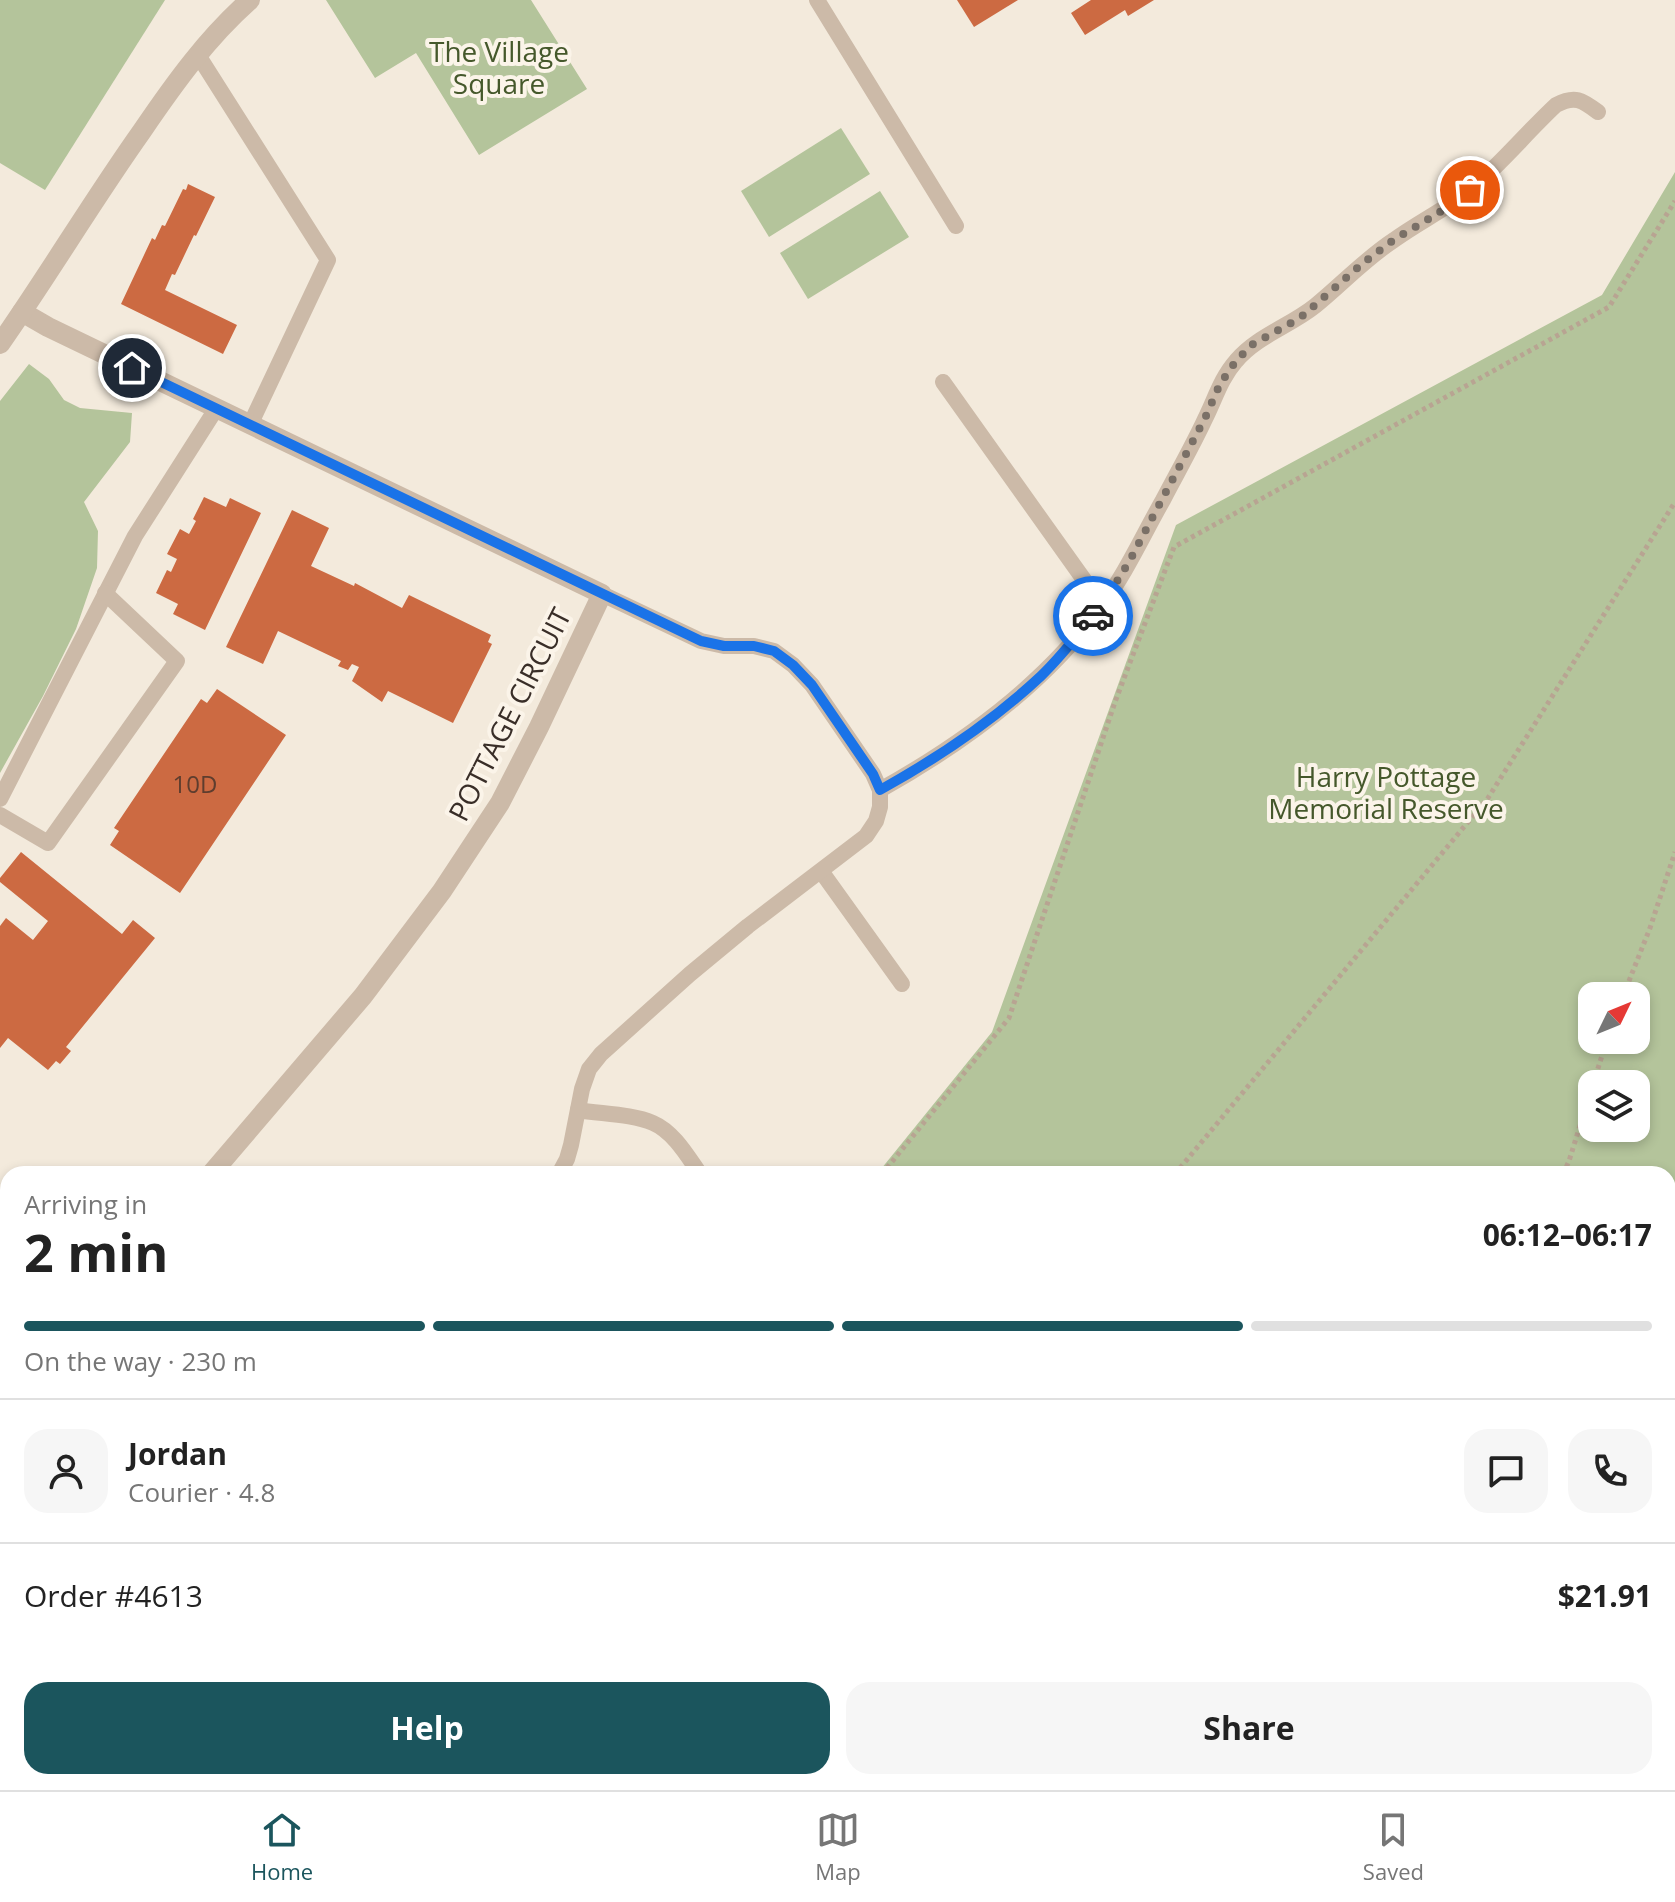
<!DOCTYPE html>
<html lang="en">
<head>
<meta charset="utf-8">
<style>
  body { margin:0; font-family:"Open Sans",sans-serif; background:#f6f6f6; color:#222; height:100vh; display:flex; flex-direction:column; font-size:30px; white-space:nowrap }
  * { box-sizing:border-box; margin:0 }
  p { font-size:26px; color:#767676 }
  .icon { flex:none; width:44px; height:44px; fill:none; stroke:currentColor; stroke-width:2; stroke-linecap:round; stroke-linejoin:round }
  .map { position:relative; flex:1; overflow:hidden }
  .panel { position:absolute; left:0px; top:1166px; width:1676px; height:624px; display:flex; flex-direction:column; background:#fff; border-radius:24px 24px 0 0; box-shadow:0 4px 12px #0003 }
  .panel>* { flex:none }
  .needle { width:52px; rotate:47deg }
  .tools { position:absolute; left:1578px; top:982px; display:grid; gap:16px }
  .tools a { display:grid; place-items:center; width:72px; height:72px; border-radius:16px; background:#fff; box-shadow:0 4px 12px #0003; font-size:40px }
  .pin { position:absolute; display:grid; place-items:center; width:68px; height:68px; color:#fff; margin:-34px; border:4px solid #fff; border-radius:50%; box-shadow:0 2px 8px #0007 }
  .courier { position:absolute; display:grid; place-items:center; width:80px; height:80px; margin:-40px; border:6px solid #1a73e8; border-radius:50%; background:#fff; color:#222; box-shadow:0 2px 10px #0007 }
  .head em { font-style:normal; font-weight:700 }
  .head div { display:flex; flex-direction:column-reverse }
  .head { display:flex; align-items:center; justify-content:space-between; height:136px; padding:0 24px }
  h1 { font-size:52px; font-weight:700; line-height:60px }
  .bar { display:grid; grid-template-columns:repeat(4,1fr); gap:12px 8px; align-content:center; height:96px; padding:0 24px }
  .bar i { height:10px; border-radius:6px; background:#e0e0e0 }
  .bar .current { background:#1b555d }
  .bar p { grid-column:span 4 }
  .line { display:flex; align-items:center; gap:20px; padding:0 24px; border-top:2px solid #e0e0e0 }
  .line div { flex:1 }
  .round { display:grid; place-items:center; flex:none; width:84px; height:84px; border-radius:24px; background:#f6f6f6 }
  .primary-button { display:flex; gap:16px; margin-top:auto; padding:16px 24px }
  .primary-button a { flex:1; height:92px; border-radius:24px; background:#1b555d; color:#fff; font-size:32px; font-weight:700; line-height:92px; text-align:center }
  .primary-button a+a { background:#f6f6f6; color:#222 }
  .tabs { display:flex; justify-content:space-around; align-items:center; height:112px; border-top:2px solid #e0e0e0; background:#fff; font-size:22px; color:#767676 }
  .tabs a { display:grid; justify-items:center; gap:4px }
  .tabs .current { color:#1b555d }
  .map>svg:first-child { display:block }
  .green { fill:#b4c49b; fill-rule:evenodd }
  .building { fill:#cc6a42 }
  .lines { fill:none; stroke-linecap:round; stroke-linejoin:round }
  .path { stroke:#b8a492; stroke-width:5; stroke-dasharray:4 4; stroke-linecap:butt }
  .lane { stroke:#ccbaa8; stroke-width:16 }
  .street { stroke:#ccbaa8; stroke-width:20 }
  .done { stroke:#7a7067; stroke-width:8; stroke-dasharray:0 14.4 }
  .route { stroke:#1a73e8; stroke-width:10 }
  .labels { text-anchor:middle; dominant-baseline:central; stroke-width:8; stroke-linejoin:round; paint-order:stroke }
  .number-label { font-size:24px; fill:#5e3d2e }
  .park-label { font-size:28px; fill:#45582b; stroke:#fbf4e9 }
  .street-label { font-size:28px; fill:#392e28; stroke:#fbf4e9 }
</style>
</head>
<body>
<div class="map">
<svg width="1675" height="1790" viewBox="0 0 1675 1790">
  <rect width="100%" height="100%" fill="#f3eadc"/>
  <g class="green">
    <path d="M0,0H165L45,190L0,163Z"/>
    <path d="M326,0H531L587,89L479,155L416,53L375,78Z"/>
    <path d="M841,128L870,174L769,237L741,191Z"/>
    <path d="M1675,172V1270L1668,1289V1174H877L992,1032L1176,525L1602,295ZM1592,996H1636V1040H1592ZM1592,1084H1636V1128H1592Z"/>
    <path d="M880,191L909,237L808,299L780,253Z"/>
    <path d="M29,364L49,379L64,400L80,408L132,413L130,442L84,502L98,531L97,568L76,629L43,696L0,773V401Z"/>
    <path d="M0,1397L8,1408V1649L0,1637Z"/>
    <path d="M1668,1686L1675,1689V1790H282L294,1782H1668Z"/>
    <path d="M102,1782H272L277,1790H108Z"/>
  </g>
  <g class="building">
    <path d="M957,0H1018L974,27Z"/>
    <path d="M1091,0H1154L1128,16L1125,10L1085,35L1071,13Z"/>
    <path d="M188,184L215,197L196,236L194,235L175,275L172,274L165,290L237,325L223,354L121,304L152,238L155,240L162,225L165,226L183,189L186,190Z"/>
    <path d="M204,497L226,507L230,498L261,513L205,630L173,614L178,604L156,593L167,570L171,572L177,559L167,554L180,529L189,534L196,521L193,519Z"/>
    <path d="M292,510L329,528L311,566L354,586L355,583L402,608L409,595L491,635L488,642L492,644L453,723L388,691L382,702L352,681L359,667L352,664L348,670L338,666L341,661L278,631L263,664L226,647Z"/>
    <path d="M217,689L286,735L180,893L110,845L119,831L114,828L201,699L207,703Z"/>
    <path d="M21,852L122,934L133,920L155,938L66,1047L71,1051L60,1064L56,1061L48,1070L8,1038L0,1048V926L6,918L33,940L48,921L0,882V878Z"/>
  </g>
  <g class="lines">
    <g class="path">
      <path d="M1623,996L1650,928L1675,852"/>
      <path d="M1593,1084L1607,1040"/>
      <path d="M882,1174L1009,1018L1115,702L1174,547L1609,307L1675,201"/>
      <path d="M1175,1174L1488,798L1675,502"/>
      <path d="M1563,1174L1569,1161L1592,1087"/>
      <path d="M358,1782L364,1790"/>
      <path d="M901,1782L942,1790"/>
      <path d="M1081,1782V1790"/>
      <path d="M300,1790L312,1782"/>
      <path d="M1110,1790L1128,1786L1130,1790"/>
      <path d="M1160,1790L1169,1782"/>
    </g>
    <g class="lane">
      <path d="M817,0L956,226"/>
      <path d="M198,55L328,260L250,425"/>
      <path d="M943,382L1102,605"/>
      <path d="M880,790C964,743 1046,684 1102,605C1126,573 1143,535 1163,500C1177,473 1192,447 1205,419C1215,399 1221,378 1236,361C1257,336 1290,326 1315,306C1342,284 1365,259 1394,240C1419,222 1446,209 1470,190C1501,164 1527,132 1556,105C1575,95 1582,100 1598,112"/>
      <path d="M0,799L135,536L216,409"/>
      <path d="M0,815L48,843L177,661L105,593"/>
      <path d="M821,871L902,984"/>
      <path d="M578,1110C601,1114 632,1114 653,1123C674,1132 688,1157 700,1174"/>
      <path d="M559,1174L567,1159L571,1145L582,1089L589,1069L601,1054L690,974L748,926L866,836L876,821L880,807V790L873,774L812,685L793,665L774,651L754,646H724L701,641L602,594"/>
    </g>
    <g class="street">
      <path d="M22,312L48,327L602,594L539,727L500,803L442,891L363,996L211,1174"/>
      <path d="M0,344C49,274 93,200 142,131C174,84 207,38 250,0"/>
      <path d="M0,1212L8,1216"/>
      <path d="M0,1720L8,1732"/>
      <path d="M44,1782L49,1790"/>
    </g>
  </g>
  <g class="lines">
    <path class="done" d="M1093,616L1102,605L1129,562L1205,418L1220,384L1236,361L1253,344L1300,318L1363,263L1395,239L1437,214L1470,190"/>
    <path class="route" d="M132,368L701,641L724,646H754L774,651L793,665L812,685L873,774L880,790C936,759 994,720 1041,676C1060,658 1077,636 1093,616"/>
  </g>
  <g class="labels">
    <g class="number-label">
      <text x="195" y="783">10D</text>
    </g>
    <g class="park-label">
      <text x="499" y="51">The Village<tspan x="499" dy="32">Square</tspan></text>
      <text x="1386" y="776">Harry Pottage<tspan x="1386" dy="32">Memorial Reserve</tspan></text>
    </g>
    <g class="street-label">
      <text transform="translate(509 714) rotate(-63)">POTTAGE CIRCUIT</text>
    </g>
  </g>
</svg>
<div class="tools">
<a><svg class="needle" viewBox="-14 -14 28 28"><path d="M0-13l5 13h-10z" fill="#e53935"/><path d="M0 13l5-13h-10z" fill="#767676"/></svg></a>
<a><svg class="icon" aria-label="layers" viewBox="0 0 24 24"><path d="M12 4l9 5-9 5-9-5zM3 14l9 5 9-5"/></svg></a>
</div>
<div class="pin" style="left:1470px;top:190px;background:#ea580c"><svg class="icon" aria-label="bag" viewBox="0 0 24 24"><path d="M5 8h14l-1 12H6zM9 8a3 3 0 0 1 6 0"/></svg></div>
<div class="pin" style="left:132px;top:368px;background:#1f2937"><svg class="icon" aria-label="home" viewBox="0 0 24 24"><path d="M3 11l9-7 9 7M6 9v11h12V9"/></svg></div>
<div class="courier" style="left:1093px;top:616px"><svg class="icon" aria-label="car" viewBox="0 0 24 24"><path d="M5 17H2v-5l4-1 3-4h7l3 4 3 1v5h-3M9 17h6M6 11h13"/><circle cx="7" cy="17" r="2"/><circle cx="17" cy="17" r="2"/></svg></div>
<section class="panel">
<div class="head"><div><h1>2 min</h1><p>Arriving in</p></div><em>06:12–06:17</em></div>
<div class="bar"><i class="current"></i><i class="current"></i><i class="current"></i><i></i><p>On the way · 230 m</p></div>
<div class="line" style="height:144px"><a class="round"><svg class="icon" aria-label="person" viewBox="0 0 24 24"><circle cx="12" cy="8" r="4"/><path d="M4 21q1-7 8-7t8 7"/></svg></a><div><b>Jordan</b><p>Courier · 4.8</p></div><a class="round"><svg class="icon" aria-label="chat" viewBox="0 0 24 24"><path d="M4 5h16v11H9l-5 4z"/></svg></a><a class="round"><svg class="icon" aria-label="phone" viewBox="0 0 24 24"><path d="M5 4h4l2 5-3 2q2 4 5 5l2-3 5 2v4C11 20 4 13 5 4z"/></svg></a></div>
<div class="line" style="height:104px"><div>Order #4613</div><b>$21.91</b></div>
<div class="primary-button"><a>Help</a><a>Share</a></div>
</section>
</div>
<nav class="tabs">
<a class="current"><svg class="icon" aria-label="home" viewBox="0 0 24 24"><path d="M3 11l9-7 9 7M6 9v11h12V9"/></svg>Home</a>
<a><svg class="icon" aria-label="map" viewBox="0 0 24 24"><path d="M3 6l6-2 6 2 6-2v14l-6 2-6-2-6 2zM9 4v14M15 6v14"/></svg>Map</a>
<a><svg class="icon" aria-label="saved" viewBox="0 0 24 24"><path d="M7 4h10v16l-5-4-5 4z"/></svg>Saved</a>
</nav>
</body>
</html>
